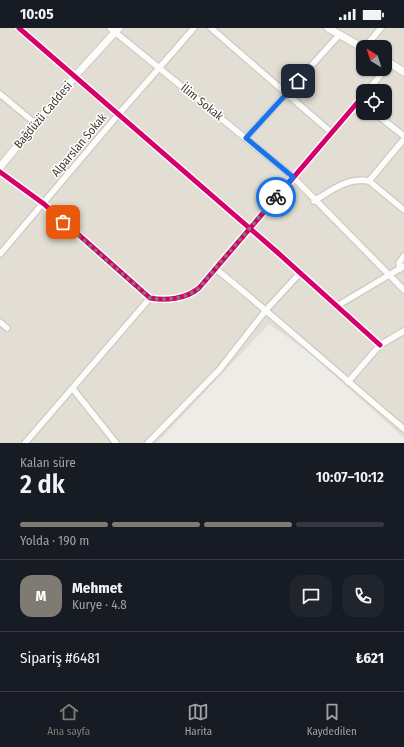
<!DOCTYPE html>
<html lang="tr">
<head>
<meta charset="utf-8">
<style>
  body { margin:0; font-family:"Fira Sans Condensed",sans-serif; background:#20242c; color:#f1f3f6; height:100vh; display:flex; flex-direction:column; font-size:15px; white-space:nowrap }
  * { box-sizing:border-box; margin:0 }
  p { font-size:13px; color:#9ea1a6 }
  .icon { flex:none; width:22px; height:22px; fill:none; stroke:currentColor; stroke-width:2; stroke-linecap:round; stroke-linejoin:round }
  .map { position:relative; height:415px; overflow:hidden }
  .panel { display:flex; flex-direction:column; background:#171b24; flex:1 }
  .panel>* { flex:none }
  .needle { width:26px; rotate:322deg }
  .buttons { position:absolute; left:356px; top:12px; display:grid; gap:8px }
  .buttons a { display:grid; place-items:center; width:36px; height:36px; border-radius:8px; background:#171b24; box-shadow:0 1px 3px #0004; font-size:20px }
  .pin { position:absolute; display:grid; place-items:center; width:34px; height:34px; color:#fff; margin:-17px; border-radius:8px; box-shadow:0 2px 6px #0006 }
  .courier { position:absolute; display:grid; place-items:center; width:40px; height:40px; margin:-20px; border:3px solid #1a73e8; border-radius:50%; background:#fff; color:#222; box-shadow:0 1px 5px #0007 }
  .head em { font-style:normal; font-weight:600 }
  .head div { display:flex; flex-direction:column-reverse }
  .head { display:flex; align-items:center; justify-content:space-between; height:68px; padding:0 20px }
  h1 { font-size:26px; font-weight:600; line-height:30px }
  .bar { display:grid; grid-template-columns:repeat(4,1fr); gap:6px 4px; align-content:center; height:48px; padding:0 20px }
  .bar i { height:5px; border-radius:3px; background:#363941 }
  .bar .current { background:#7f7a72 }
  .bar p { grid-column:span 4 }
  .line { display:flex; align-items:center; gap:10px; padding:0 20px; border-top:1px solid #363941 }
  .line div { flex:1 }
  .round { display:grid; place-items:center; flex:none; width:42px; height:42px; border-radius:12px; background:#20242c }
  .status { display:flex; justify-content:space-between; align-items:center; height:28px; padding:0 20px; background:#171b24; direction:ltr }
  .status svg { height:11px; fill:currentColor }
  .tabs { display:flex; justify-content:space-around; align-items:center; height:56px; border-top:1px solid #363941; background:#171b24; font-size:11px; color:#9ea1a6 }
  .tabs a { display:grid; justify-items:center; gap:2px }
  .tabs .current { color:#7f7a72 }
  .map>svg:first-child { display:block }
  .residential { fill:#e2ded3; fill-rule:evenodd }
  .lines { fill:none; stroke-linecap:round; stroke-linejoin:round }
  .minor-casing { stroke:#cccac4; stroke-width:8 }
  .tertiary-casing { stroke:#cccac4; stroke-width:9 }
  .minor { stroke:#fcfcfb; stroke-width:5.5 }
  .tertiary { stroke:#fcfcfb; stroke-width:7 }
  .cycleway-casing { stroke:#fff; stroke-width:8 }
  .cycleway { stroke:#d6006c; stroke-width:5 }
  .done { stroke:#7f7a72; stroke-width:4; stroke-dasharray:0 7.2 }
  .route { stroke:#1a73e8; stroke-width:5 }
  .labels { text-anchor:middle; dominant-baseline:central; stroke-width:3; stroke-linejoin:round; paint-order:stroke }
  .street-label { font-size:12px; fill:#433d34; stroke:#fff }
</style>
</head>
<body>
<div class="status"><b>10:05</b><svg viewBox="0 0 49 12"><path d="M0 12V9h3v3zM5 12V6h3v6zM10 12V3h3v9zM15 12V0h3v12zM26 1h20v11H26zM47 4h2v5h-2z"/></svg></div>
<div class="map">
<svg width="404" height="415" viewBox="0 0 404 415">
  <rect width="100%" height="100%" fill="#eeece6"/>
  <path class="residential" d="M0,0H404V410L309,325L269,296L157,415H0ZM363,19H385V41H363ZM363,63H385V85H363Z"/>
  <g class="lines">
    <g class="minor-casing">
      <g id="minor">
        <path d="M19,0L277,224L380,317"/>
        <path d="M110,0L293,149L404,262"/>
        <path d="M211,0L332,105"/>
        <path d="M365,19L381,0"/>
        <path d="M367,63L391,35"/>
        <path d="M0,66L36,96"/>
        <path d="M375,85L404,108"/>
        <path d="M246,110L340,6"/>
        <path d="M0,144L44,176L150,270C166,273 186,271 199,260L363,68"/>
        <path d="M369,153L404,182"/>
        <path d="M314,173C332,162 348,149 369,153L404,111"/>
        <path d="M0,226L118,87L194,0"/>
        <path d="M216,241C280,293 341,348 404,401"/>
        <path d="M400,241L399,235L404,228"/>
        <path d="M337,278L404,238"/>
        <path d="M0,294L7,300"/>
        <path d="M348,354L380,317L404,303"/>
        <path d="M73,361L116,415"/>
        <path d="M25,415L150,270"/>
        <path d="M148,415L220,341L266,282L300,245"/>
      </g>
    </g>
    <g class="tertiary-casing">
      <g id="tertiary">
        <path d="M328,0L363,20"/>
        <path d="M385,32L404,44"/>
        <path d="M0,139L75,48L119,0"/>
      </g>
    </g>
    <use href="#minor" class="minor"/>
    <use href="#tertiary" class="tertiary"/>
    <g class="cycleway-casing">
      <g id="cycleway">
        <path d="M19,0L277,224L380,317"/>
        <path d="M0,144L44,176L150,270C166,273 186,271 199,260L363,68"/>
      </g>
    </g>
    <use href="#cycleway" class="cycleway"/>
  </g>
  <g class="lines">
    <path class="done" d="M63,194L150,270C166,273 186,271 199,260L276,169"/>
    <path class="route" d="M276,169L293,149L246,110L298,53"/>
  </g>
  <g class="labels">
    <g class="street-label">
      <text transform="translate(202 74) rotate(39)">İlim Sokak</text>
      <text transform="translate(43 87) rotate(-50)">Bağdüzü Caddesi</text>
      <text transform="translate(79 117) rotate(-50)">Alparslan Sokak</text>
    </g>
  </g>
</svg>
<div class="buttons">
<a><svg class="needle" viewBox="-14 -14 28 28"><path d="M0-13l5 13h-10z" fill="#e53935"/><path d="M0 13l5-13h-10z" fill="#9ea1a6"/></svg></a>
<a><svg class="icon" aria-label="locate" viewBox="0 0 24 24"><circle cx="12" cy="12" r="6"/><path d="M12 2v4M12 18v4M2 12h4M18 12h4"/></svg></a>
</div>
<div class="pin" style="left:63px;top:194px;background:#ea580c"><svg class="icon" aria-label="bag" viewBox="0 0 24 24"><path d="M5 8h14l-1 12H6zM9 8a3 3 0 0 1 6 0"/></svg></div>
<div class="pin" style="left:298px;top:53px;background:#1f2937"><svg class="icon" aria-label="home" viewBox="0 0 24 24"><path d="M3 11l9-7 9 7M6 9v11h12V9"/></svg></div>
<div class="courier" style="left:276px;top:169px"><svg class="icon" aria-label="bike" viewBox="0 0 24 24"><circle cx="6" cy="16" r="4"/><circle cx="18" cy="16" r="4"/><path d="M6 16l4-8h5l3 8M10 8l3 8H6M13 5h3"/></svg></div>
</div>
<section class="panel">
<div class="head"><div><h1>2 dk</h1><p>Kalan süre</p></div><em>10:07–10:12</em></div>
<div class="bar"><i class="current"></i><i class="current"></i><i class="current"></i><i></i><p>Yolda · 190 m</p></div>
<div class="line" style="height:72px"><b class="round" style="background:#7f7a72;color:#fff">M</b><div><b>Mehmet</b><p>Kurye · 4.8</p></div><a class="round"><svg class="icon" aria-label="chat" viewBox="0 0 24 24"><path d="M4 5h16v11H9l-5 4z"/></svg></a><a class="round"><svg class="icon" aria-label="phone" viewBox="0 0 24 24"><path d="M5 4h4l2 5-3 2q2 4 5 5l2-3 5 2v4C11 20 4 13 5 4z"/></svg></a></div>
<div class="line" style="height:52px"><div>Sipariş #6481</div><b>₺621</b></div>
</section>
<nav class="tabs">
<a class="current"><svg class="icon" aria-label="home" viewBox="0 0 24 24"><path d="M3 11l9-7 9 7M6 9v11h12V9"/></svg>Ana sayfa</a>
<a><svg class="icon" aria-label="map" viewBox="0 0 24 24"><path d="M3 6l6-2 6 2 6-2v14l-6 2-6-2-6 2zM9 4v14M15 6v14"/></svg>Harita</a>
<a><svg class="icon" aria-label="saved" viewBox="0 0 24 24"><path d="M7 4h10v16l-5-4-5 4z"/></svg>Kaydedilen</a>
</nav>
</body>
</html>
